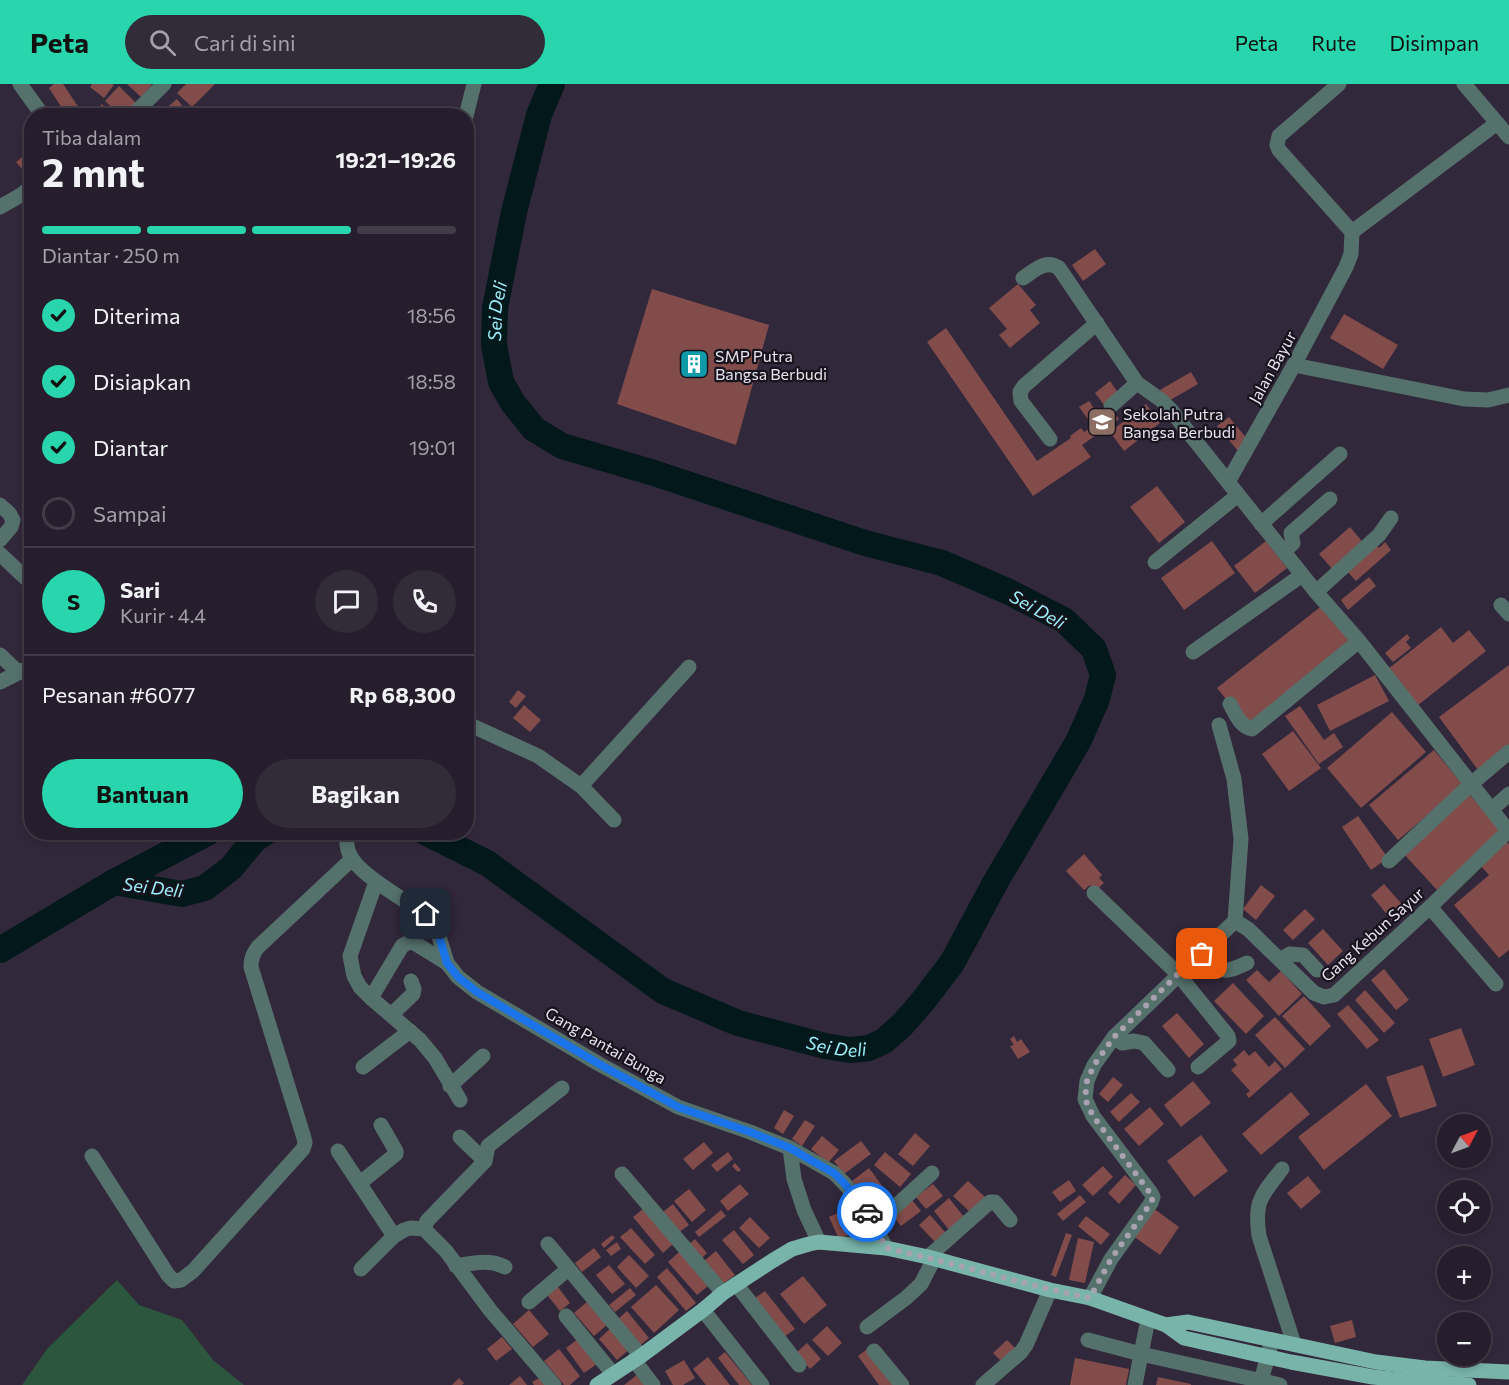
<!DOCTYPE html>
<html lang="id">
<head>
<meta charset="utf-8">
<style>
  body { margin:0; font-family:Commissioner,sans-serif; background:#322b38; color:#f1f3f6; height:100vh; display:flex; flex-direction:column; font-size:22px; white-space:nowrap }
  * { box-sizing:border-box; margin:0 }
  p { font-size:20px; color:#a4a2a9 }
  .icon { flex:none; width:33px; height:33px; fill:none; stroke:currentColor; stroke-width:2; stroke-linecap:round; stroke-linejoin:round }
  .map { position:relative; flex:1; overflow:hidden }
  .drawer { position:absolute; left:24px; top:24px; width:450px; height:732px; display:flex; flex-direction:column; background:#261e2c; border-radius:24px; box-shadow:0 3px 9px #0003,0 0 0 2px #423c48 }
  .drawer>* { flex:none }
  .needle { width:39px; rotate:49deg }
  .tools { position:absolute; left:1437px; top:1030px; display:grid; gap:12px }
  .tools a { display:grid; place-items:center; width:54px; height:54px; border-radius:50%; background:#261e2c; box-shadow:0 3px 9px #0003,0 0 0 2px #423c48; font-size:30px }
  .pin { position:absolute; display:grid; place-items:center; width:51px; height:51px; color:#fff; margin:-26px; border-radius:12px; box-shadow:0 3px 9px #0006 }
  .courier { position:absolute; display:grid; place-items:center; width:60px; height:60px; margin:-30px; border:4px solid #1a73e8; border-radius:50%; background:#fff; color:#222; box-shadow:0 2px 8px #0007 }
  .summary em { font-style:normal; font-weight:700 }
  .summary div { display:flex; flex-direction:column-reverse }
  .summary { display:flex; align-items:center; justify-content:space-between; height:102px; padding:0 18px }
  h1 { font-size:39px; font-weight:700; line-height:45px }
  .bar { display:grid; grid-template-columns:repeat(4,1fr); gap:9px 6px; align-content:center; height:72px; padding:0 18px }
  .bar i { height:8px; border-radius:4px; background:#423c48 }
  .bar .selected { background:#28d5ad }
  .bar p { grid-column:span 4 }
  .line { display:flex; align-items:center; gap:15px; padding:0 18px; border-top:2px solid #423c48 }
  .line div { flex:1 }
  .round { display:grid; place-items:center; flex:none; width:63px; height:63px; border-radius:32px; background:#322b38 }
  ol { padding:0 18px; list-style:none }
  li { display:flex; align-items:center; gap:18px; height:66px }
  li p { margin-inline-start:auto }
  li .icon { padding:6px; border-radius:50%; background:#28d5ad; color:#111; stroke-width:4 }
  li:last-child { color:#a4a2a9 }
  li i { width:33px; height:33px; border:3px solid #423c48; border-radius:50% }
  .button { display:flex; gap:12px; margin-top:auto; padding:12px 18px }
  .button a { flex:1; height:69px; border-radius:36px; background:#28d5ad; color:#111; font-size:24px; font-weight:700; line-height:69px; text-align:center }
  .button a+a { background:#322b38; color:#f1f3f6 }
  header { display:flex; align-items:center; gap:36px; box-sizing:border-box; height:84px; padding:0 30px; background:#28d5ad; color:#111 }
  header strong { font-size:28px }
  nav { display:flex; gap:33px; margin-inline-start:auto; font-size:21px }
  .search { width:420px; height:54px; background:#322b38; display:flex; align-items:center; gap:15px; box-sizing:border-box; padding:0 21px; border-radius:33px; color:#a4a2a9; font-size:22px }
  .map>svg:first-child { display:block }
  .green { fill:#2d563e }
  .lines { fill:none; stroke-linecap:round; stroke-linejoin:round }
  .river { stroke:#02181b; stroke-width:26 }
  .building { fill:#824c4a }
  .minor { stroke:#55716c; stroke-width:15 }
  .major { stroke:#79b4ab; stroke-width:15 }
  .done { stroke:#a9a2b1; stroke-width:6; stroke-dasharray:0 10.8 }
  .route { stroke:#1a73e8; stroke-width:8 }
  .labels { text-anchor:middle; dominant-baseline:central; stroke-width:4.5; stroke-linejoin:round; paint-order:stroke }
  .poi-label { font-size:16px; fill:#e9e3f0; stroke:#17131c; text-anchor:start }
  .street-label { font-size:16px; fill:#e9e3f0; stroke:#17131c }
  .water-label { font-size:18px; font-style:italic; fill:#9cf1fc; stroke:#17131c }
</style>
</head>
<body>
<header>
<strong>Peta</strong>
<div class="search"><svg class="icon" aria-label="search" viewBox="0 0 24 24"><circle cx="10" cy="10" r="6"/><path d="M15 15l6 6"/></svg>Cari di sini</div>
<nav><a>Peta</a><a>Rute</a><a>Disimpan</a></nav>
</header>
<div class="map">
<svg width="1509" height="1301" viewBox="0 0 1509 1301">
  <rect width="100%" height="100%" fill="#32283b"/>
  <path class="green" d="M117,1196L139,1221L182,1236L213,1276L244,1301H22L47,1265Z"/>
  <g class="lines">
    <g class="river">
      <path id="s1" d="M425,748L487,779L663,907L738,939L825,962L850,966L869,964L884,957L903,940L923,917L952,879L995,799L1079,656L1097,615L1103,591L1094,565L1064,536L1007,507L942,479L865,459L654,389L562,362L534,345L513,319L501,298L494,261L495,224L514,128L539,31L552,0"/>
      <path d="M114,798L209,748"/>
      <path d="M0,866L114,798L182,810L205,804L231,784L255,755L266,748"/>
    </g>
  </g>
  <g class="building">
    <path d="M54,0H63L81,27L75,32H67L49,4Z"/>
    <path d="M92,0H112L114,1L104,14L90,3Z"/>
    <path d="M127,0H151L152,1L141,13Z"/>
    <path d="M186,0H215L192,23L177,9Z"/>
    <path d="M119,2L136,19L124,32H121L105,17Z"/>
    <path d="M177,15L190,32H157Z"/>
    <path d="M102,20L113,32H90Z"/>
    <path d="M25,71L32,78V89L28,92L16,78Z"/>
    <path d="M1095,165L1106,180L1083,197L1072,181Z"/>
    <path d="M1018,200L1036,221L1030,226L1040,239L1010,264L999,251L1007,245L989,224Z"/>
    <path d="M652,205L769,241L736,361L617,320Z"/>
    <path d="M1344,230L1398,261L1383,285L1330,254Z"/>
    <path d="M946,244L1037,377L1071,354L1070,352L1081,344L1084,348L1093,342L1079,323L1089,317L1099,332L1110,324L1119,335L1082,361L1091,373L1033,412L927,258Z"/>
    <path d="M1191,288L1198,300L1167,318L1160,306Z"/>
    <path d="M1110,297L1119,310L1104,321L1095,309Z"/>
    <path d="M1146,320L1160,339L1124,367L1110,348Z"/>
    <path d="M1229,333L1249,357L1238,367L1217,342Z"/>
    <path d="M1157,402L1185,438L1159,459L1130,423Z"/>
    <path d="M1350,443L1366,462L1336,489L1319,470Z"/>
    <path d="M1212,457L1235,489L1184,526L1161,494Z"/>
    <path d="M1266,457L1287,484L1255,509L1234,482Z"/>
    <path d="M1385,458L1391,466L1356,497L1346,486L1376,460L1379,464Z"/>
    <path d="M1369,493L1376,502L1348,526L1341,516Z"/>
    <path d="M1324,520L1354,558L1248,642L1217,604Z"/>
    <path d="M1441,543L1453,559L1469,546L1486,567L1417,622L1388,585Z"/>
    <path d="M1407,550L1410,554L1406,558L1411,564L1393,578L1385,569Z"/>
    <path d="M1509,581V663L1478,686L1439,633Z"/>
    <path d="M1375,591L1389,617L1330,647L1317,621Z"/>
    <path d="M518,606L526,612L516,624L509,618Z"/>
    <path d="M524,621L541,636L530,648L513,634Z"/>
    <path d="M1300,622L1324,656L1334,649L1343,663L1319,680L1285,632Z"/>
    <path d="M1392,628L1426,668L1361,724L1327,684Z"/>
    <path d="M1293,647L1321,684L1289,707L1262,670Z"/>
    <path d="M1434,666L1463,701L1398,756L1369,721Z"/>
    <path d="M1467,708L1502,746L1437,806L1402,768Z"/>
    <path d="M1358,732L1388,774L1371,786L1342,743Z"/>
    <path d="M1507,758L1509,760V866L1499,874L1454,821L1489,791L1480,781Z"/>
    <path d="M1084,770L1102,791L1099,794L1104,799L1095,807L1090,801L1084,806L1066,787Z"/>
    <path d="M1384,800L1408,827L1394,839L1371,811Z"/>
    <path d="M1261,801L1275,812L1256,836L1243,825Z"/>
    <path d="M1305,825L1315,835L1293,856L1283,846Z"/>
    <path d="M1323,845L1343,867L1328,881L1308,859Z"/>
    <path d="M1384,885L1409,916L1396,926L1371,896Z"/>
    <path d="M1257,886L1269,898L1281,887L1302,910L1279,932L1246,896Z"/>
    <path d="M1233,899L1264,932L1246,950L1214,917Z"/>
    <path d="M1365,906L1395,939L1384,949L1355,916Z"/>
    <path d="M1304,912L1331,942L1310,962L1282,932Z"/>
    <path d="M1348,921L1379,956L1367,965L1337,930Z"/>
    <path d="M1177,929L1204,960L1189,974L1162,942Z"/>
    <path d="M1275,933L1305,965L1285,984L1255,951Z"/>
    <path d="M1461,944L1475,981L1443,993L1429,955Z"/>
    <path d="M1014,952L1017,958L1021,955L1030,968L1018,975L1010,962L1014,961L1010,955Z"/>
    <path d="M1244,966L1249,972L1255,967L1269,983L1275,977L1282,985L1249,1014L1246,1010L1250,1007L1231,986L1237,981L1233,976Z"/>
    <path d="M1423,981L1437,1022L1400,1034L1386,993Z"/>
    <path d="M1113,993L1123,1001L1108,1018L1099,1010Z"/>
    <path d="M1193,997L1211,1019L1181,1043L1164,1021Z"/>
    <path d="M1366,1000L1392,1032L1324,1086L1298,1053Z"/>
    <path d="M1291,1008L1310,1030L1261,1071L1242,1050Z"/>
    <path d="M1131,1009L1140,1018L1119,1038L1110,1028Z"/>
    <path d="M1150,1023L1164,1040L1139,1062L1124,1045Z"/>
    <path d="M784,1026L794,1032L783,1050L774,1044Z"/>
    <path d="M805,1036L815,1042L802,1062L792,1055Z"/>
    <path d="M915,1049L930,1062L913,1082L898,1070Z"/>
    <path d="M1201,1051L1228,1087L1194,1113L1167,1077Z"/>
    <path d="M822,1052L839,1066L828,1079L811,1065Z"/>
    <path d="M861,1057L871,1070L844,1090L834,1077Z"/>
    <path d="M704,1058L713,1069L693,1086L683,1075Z"/>
    <path d="M728,1068L733,1075L717,1088L711,1081Z"/>
    <path d="M885,1068L911,1090L900,1103L874,1081Z"/>
    <path d="M735,1079L741,1086L738,1088L732,1082Z"/>
    <path d="M1103,1082L1113,1093L1093,1112L1082,1101Z"/>
    <path d="M869,1084L891,1114L875,1127L852,1097Z"/>
    <path d="M1125,1091L1136,1101L1119,1120L1108,1109Z"/>
    <path d="M1308,1092L1321,1108L1301,1125L1287,1109Z"/>
    <path d="M1069,1096L1076,1107L1060,1118L1052,1108Z"/>
    <path d="M968,1097L985,1113L970,1128L953,1112Z"/>
    <path d="M740,1100L749,1110L728,1127L720,1117Z"/>
    <path d="M933,1100L943,1112L926,1125L916,1113Z"/>
    <path d="M689,1105L706,1126L692,1138L674,1117Z"/>
    <path d="M1080,1111L1086,1118L1063,1137L1057,1130Z"/>
    <path d="M949,1114L964,1133L949,1146L934,1127Z"/>
    <path d="M912,1116L921,1127L901,1142L892,1131Z"/>
    <path d="M673,1120L689,1141L679,1148L663,1128Z"/>
    <path d="M854,1122L864,1145L839,1155L829,1133Z"/>
    <path d="M644,1124L674,1159L663,1169L633,1133Z"/>
    <path d="M1153,1124L1179,1143L1160,1171L1133,1152Z"/>
    <path d="M721,1126L726,1132L699,1153L695,1148Z"/>
    <path d="M930,1131L946,1149L936,1159L919,1141Z"/>
    <path d="M1086,1132L1110,1150L1101,1161L1078,1142Z"/>
    <path d="M750,1133L770,1154L759,1164L739,1144Z"/>
    <path d="M631,1144L655,1171L645,1180L620,1153Z"/>
    <path d="M734,1146L754,1171L743,1180L722,1156Z"/>
    <path d="M1066,1149L1072,1151L1056,1193L1051,1191Z"/>
    <path d="M612,1151L615,1154L604,1164L601,1160Z"/>
    <path d="M1078,1154L1094,1158L1085,1199L1069,1196Z"/>
    <path d="M695,1155L707,1169L701,1175L688,1161Z"/>
    <path d="M617,1158L621,1165L611,1172L606,1166Z"/>
    <path d="M594,1164L601,1173L582,1188L575,1179Z"/>
    <path d="M716,1167L735,1191L723,1200L704,1177Z"/>
    <path d="M679,1168L708,1202L697,1211L668,1178Z"/>
    <path d="M629,1171L649,1192L636,1204L617,1183Z"/>
    <path d="M609,1181L625,1200L612,1210L596,1191Z"/>
    <path d="M667,1184L696,1219L686,1227L657,1193Z"/>
    <path d="M803,1192L827,1221L804,1240L780,1210Z"/>
    <path d="M656,1201L679,1226L654,1249L631,1223Z"/>
    <path d="M558,1203L570,1219L560,1227L547,1211Z"/>
    <path d="M630,1204L636,1211L615,1228L609,1221Z"/>
    <path d="M765,1207L795,1245L784,1253L755,1214Z"/>
    <path d="M588,1217L607,1241L594,1252L574,1229Z"/>
    <path d="M529,1226L549,1250L533,1263L513,1240Z"/>
    <path d="M627,1227L649,1254L638,1263L617,1236Z"/>
    <path d="M1352,1236L1356,1253L1335,1259L1330,1242Z"/>
    <path d="M827,1242L842,1259L828,1272L812,1256Z"/>
    <path d="M612,1243L630,1265L617,1276L599,1255Z"/>
    <path d="M502,1253L512,1265L496,1277L487,1265Z"/>
    <path d="M578,1255L597,1280L584,1289L566,1264Z"/>
    <path d="M1007,1256L1018,1267L1004,1280L993,1269Z"/>
    <path d="M807,1259L821,1275L810,1285L796,1269Z"/>
    <path d="M870,1263L895,1299L892,1301H879L858,1272Z"/>
    <path d="M559,1265L580,1292L570,1301H564L544,1277Z"/>
    <path d="M725,1268L752,1301H739L718,1274Z"/>
    <path d="M708,1273L730,1301H706L693,1285Z"/>
    <path d="M1075,1274L1129,1285L1126,1301H1070Z"/>
    <path d="M684,1276L695,1294L683,1301H673L665,1287Z"/>
    <path d="M638,1290L646,1301H624Z"/>
    <path d="M520,1292L527,1301H509Z"/>
    <path d="M541,1293L546,1301H534L532,1298Z"/>
    <path d="M1158,1293L1191,1300V1301H1156Z"/>
    <path d="M459,1294L464,1299L462,1301H452Z"/>
  </g>
  <g class="lines">
    <g class="minor">
      <path d="M20,0L43,32"/>
      <path d="M1339,0L1279,52L1277,61L1279,66L1352,148"/>
      <path d="M1464,0L1509,53"/>
      <path d="M132,32L164,0"/>
      <path d="M466,32L474,0"/>
      <path d="M0,123L21,111L32,102"/>
      <path d="M1352,148L1351,170L1346,183L1294,281L1228,398L1316,508L1359,557L1509,748"/>
      <path d="M1352,148L1497,39"/>
      <path d="M1023,194C1035,186 1046,175 1059,184L1137,299L1161,316L1170,325L1228,398"/>
      <path d="M1294,281L1464,315L1488,316L1509,311"/>
      <path d="M1111,322L1137,299"/>
      <path d="M1050,355L1021,317L1020,308L1024,302L1097,239"/>
      <path d="M0,421L9,429L13,436L11,443L0,456"/>
      <path d="M1261,440L1340,370"/>
      <path d="M1284,468L1293,459L1291,449L1330,415"/>
      <path d="M0,470L32,500"/>
      <path d="M1155,478L1238,411"/>
      <path d="M1316,508L1379,451L1391,434"/>
      <path d="M1501,521L1509,530"/>
      <path d="M1193,568L1302,491"/>
      <path d="M0,571L18,588"/>
      <path d="M0,598L32,582"/>
      <path d="M1230,620C1236,631 1240,642 1252,645L1359,557"/>
      <path d="M466,639L538,672L581,702L614,736"/>
      <path d="M1219,641L1234,695L1241,755L1235,837"/>
      <path d="M581,702L689,583"/>
      <path d="M1492,725L1509,710"/>
      <path d="M346,748C347,756 346,765 350,771C359,791 411,820 431,834L435,839L447,879L458,893L477,908L599,980L678,1023L750,1048L790,1064L834,1089L844,1099L865,1124L886,1164"/>
      <path d="M1389,777L1471,700L1509,668"/>
      <path d="M376,798L350,872L354,892L360,903L371,914L420,956L435,974L460,1016"/>
      <path d="M1094,809L1178,890L1228,952L1229,957L1198,983"/>
      <path d="M1430,823L1496,900"/>
      <path d="M1202,870C1222,888 1221,891 1247,879"/>
      <path d="M1280,876L1290,870L1303,871L1317,886"/>
      <path d="M371,914L402,862L407,859L413,858L447,879"/>
      <path d="M391,931L413,910L414,905L411,897"/>
      <path d="M1114,953L1122,959L1134,957L1144,959L1168,986"/>
      <path d="M363,983L410,947"/>
      <path d="M450,1002L483,972"/>
      <path d="M460,1053L485,1077"/>
      <path d="M790,1064L794,1095L804,1126L819,1158"/>
      <path d="M338,1067L394,1152"/>
      <path d="M92,1072L168,1191L174,1197L181,1196L193,1187L303,1065L305,1059L304,1054L251,883C251,874 253,870 258,863L352,775"/>
      <path d="M1282,1085C1261,1112 1254,1117 1259,1152L1294,1260"/>
      <path d="M622,1090L723,1209"/>
      <path d="M360,1099L396,1070V1067L381,1041"/>
      <path d="M874,1142L932,1089"/>
      <path d="M424,1145L427,1137L485,1077L488,1062L562,1004"/>
      <path d="M548,1160L641,1272"/>
      <path d="M928,1173L990,1118H995L1010,1136"/>
      <path d="M456,1182C474,1179 489,1175 505,1183"/>
      <path d="M361,1185L394,1152L404,1146L410,1144L424,1145L446,1167L490,1226L554,1301"/>
      <path d="M736,1200L799,1281"/>
      <path d="M1090,1214L1111,1175L1151,1119L1153,1113L1151,1109L1093,1032L1085,1015L1087,997L1094,981L1114,953L1235,837L1248,845L1314,909L1324,913L1334,911L1430,823L1508,747"/>
      <path d="M529,1218L568,1185"/>
      <path d="M703,1226L762,1301"/>
      <path d="M566,1232L613,1290"/>
      <path d="M867,1243L906,1214L921,1200L934,1175"/>
      <path d="M1088,1256L1141,1270L1280,1301"/>
      <path d="M874,1267L902,1301"/>
      <path d="M634,1276L653,1301"/>
      <path d="M983,1301L1021,1268L1026,1261L1050,1206"/>
      <path d="M1135,1301L1148,1235"/>
      <path d="M1260,1301L1272,1256"/>
    </g>
    <g class="major">
      <path d="M1166,1241L1188,1238L1376,1278L1425,1284L1509,1288"/>
      <path d="M597,1301L641,1272L703,1226L723,1209L772,1177L792,1165L809,1160L819,1158L886,1164L928,1173L1050,1206L1090,1214L1166,1241L1184,1254L1291,1278L1373,1293L1422,1298L1469,1301"/>
    </g>
  </g>
  <g class="lines">
    <path class="done" d="M867,1128L886,1164C954,1179 1021,1200 1090,1214L1111,1175L1151,1119L1153,1113L1093,1032L1085,1015L1087,997L1094,981L1114,953L1178,890L1202,870"/>
    <path class="route" d="M426,830L435,839L447,879L458,893L477,908L599,980L678,1023L750,1048L790,1064L807,1074L834,1089L844,1099L867,1128"/>
  </g>
  <defs>
    <g id="building-square" transform="scale(1.5)"><rect x="-9" y="-9" width="18" height="18" rx="4" fill="#0f9aa8" stroke="#17131c"/><path d="M-4-6H4V6H1V3H-1V6H-4ZM-2.5-4.3h1.7v1.8h-1.7ZM.8-4.3h1.7v1.8H.8ZM-2.5-1h1.7V.8h-1.7ZM.8-1h1.7V.8H.8Z" fill="#fff"/></g>
    <g id="school-square" transform="scale(1.5)"><rect x="-9" y="-9" width="18" height="18" rx="4" fill="#8d6e63" stroke="#17131c"/><path d="M0-5L7-2L0 1L-7-2ZM-4 1L0 2.5L4 1V4Q0 6-4 4Z" fill="#fff"/></g>
  </defs>
  <g fill-rule="evenodd">
    <use href="#building-square" x="694" y="280"/>
    <use href="#school-square" x="1102" y="338"/>
  </g>
  <g class="labels">
    <g class="poi-label">
      <text x="715" y="271">SMP Putra<tspan x="715" dy="18">Bangsa Berbudi</tspan></text>
      <text x="1123" y="329">Sekolah Putra<tspan x="1123" dy="18">Bangsa Berbudi</tspan></text>
    </g>
    <g class="street-label">
      <text transform="translate(1272 283) rotate(-61)">Jalan Bayur</text>
      <text transform="translate(1372 850) rotate(-42)">Gang Kebun Sayur</text>
      <text transform="translate(606 961) rotate(30)">Gang Pantai Bunga</text>
    </g>
    <g class="water-label">
      <text stroke="none"><textPath href="#s1" startOffset="1713">Sei Deli</textPath></text>
      <text transform="translate(1038 525) rotate(29)">Sei Deli</text>
      <text transform="translate(153 803) rotate(7)">Sei Deli</text>
      <text stroke="none"><textPath href="#s1" startOffset="470">Sei Deli</textPath></text>
    </g>
  </g>
</svg>
<div class="tools">
<a><svg class="needle" viewBox="-14 -14 28 28"><path d="M0-13l5 13h-10z" fill="#e53935"/><path d="M0 13l5-13h-10z" fill="#a4a2a9"/></svg></a>
<a><svg class="icon" aria-label="locate" viewBox="0 0 24 24"><circle cx="12" cy="12" r="6"/><path d="M12 2v4M12 18v4M2 12h4M18 12h4"/></svg></a>
<a>+</a>
<a>−</a>
</div>
<div class="pin" style="left:1202px;top:870px;background:#ea580c"><svg class="icon" aria-label="bag" viewBox="0 0 24 24"><path d="M5 8h14l-1 12H6zM9 8a3 3 0 0 1 6 0"/></svg></div>
<div class="pin" style="left:426px;top:830px;background:#1f2937"><svg class="icon" aria-label="home" viewBox="0 0 24 24"><path d="M3 11l9-7 9 7M6 9v11h12V9"/></svg></div>
<div class="courier" style="left:867px;top:1128px"><svg class="icon" aria-label="car" viewBox="0 0 24 24"><path d="M5 17H2v-5l4-1 3-4h7l3 4 3 1v5h-3M9 17h6M6 11h13"/><circle cx="7" cy="17" r="2"/><circle cx="17" cy="17" r="2"/></svg></div>
<section class="drawer">
<div class="summary"><div><h1>2 mnt</h1><p>Tiba dalam</p></div><em>19:21–19:26</em></div>
<div class="bar"><i class="selected"></i><i class="selected"></i><i class="selected"></i><i></i><p>Diantar · 250 m</p></div>
<ol>
<li><svg class="icon" aria-label="check" viewBox="0 0 24 24"><path d="M5 12l5 5 9-10"/></svg>Diterima<p>18:56</p></li>
<li><svg class="icon" aria-label="check" viewBox="0 0 24 24"><path d="M5 12l5 5 9-10"/></svg>Disiapkan<p>18:58</p></li>
<li><svg class="icon" aria-label="check" viewBox="0 0 24 24"><path d="M5 12l5 5 9-10"/></svg>Diantar<p>19:01</p></li>
<li><i></i>Sampai</li>
</ol>
<div class="line" style="height:108px"><b class="round" style="background:#28d5ad;color:#111">S</b><div><b>Sari</b><p>Kurir · 4.4</p></div><a class="round"><svg class="icon" aria-label="chat" viewBox="0 0 24 24"><path d="M4 5h16v11H9l-5 4z"/></svg></a><a class="round"><svg class="icon" aria-label="phone" viewBox="0 0 24 24"><path d="M5 4h4l2 5-3 2q2 4 5 5l2-3 5 2v4C11 20 4 13 5 4z"/></svg></a></div>
<div class="line" style="height:78px"><div>Pesanan #6077</div><b>Rp 68,300</b></div>
<div class="button"><a>Bantuan</a><a>Bagikan</a></div>
</section>
</div>
</body>
</html>
